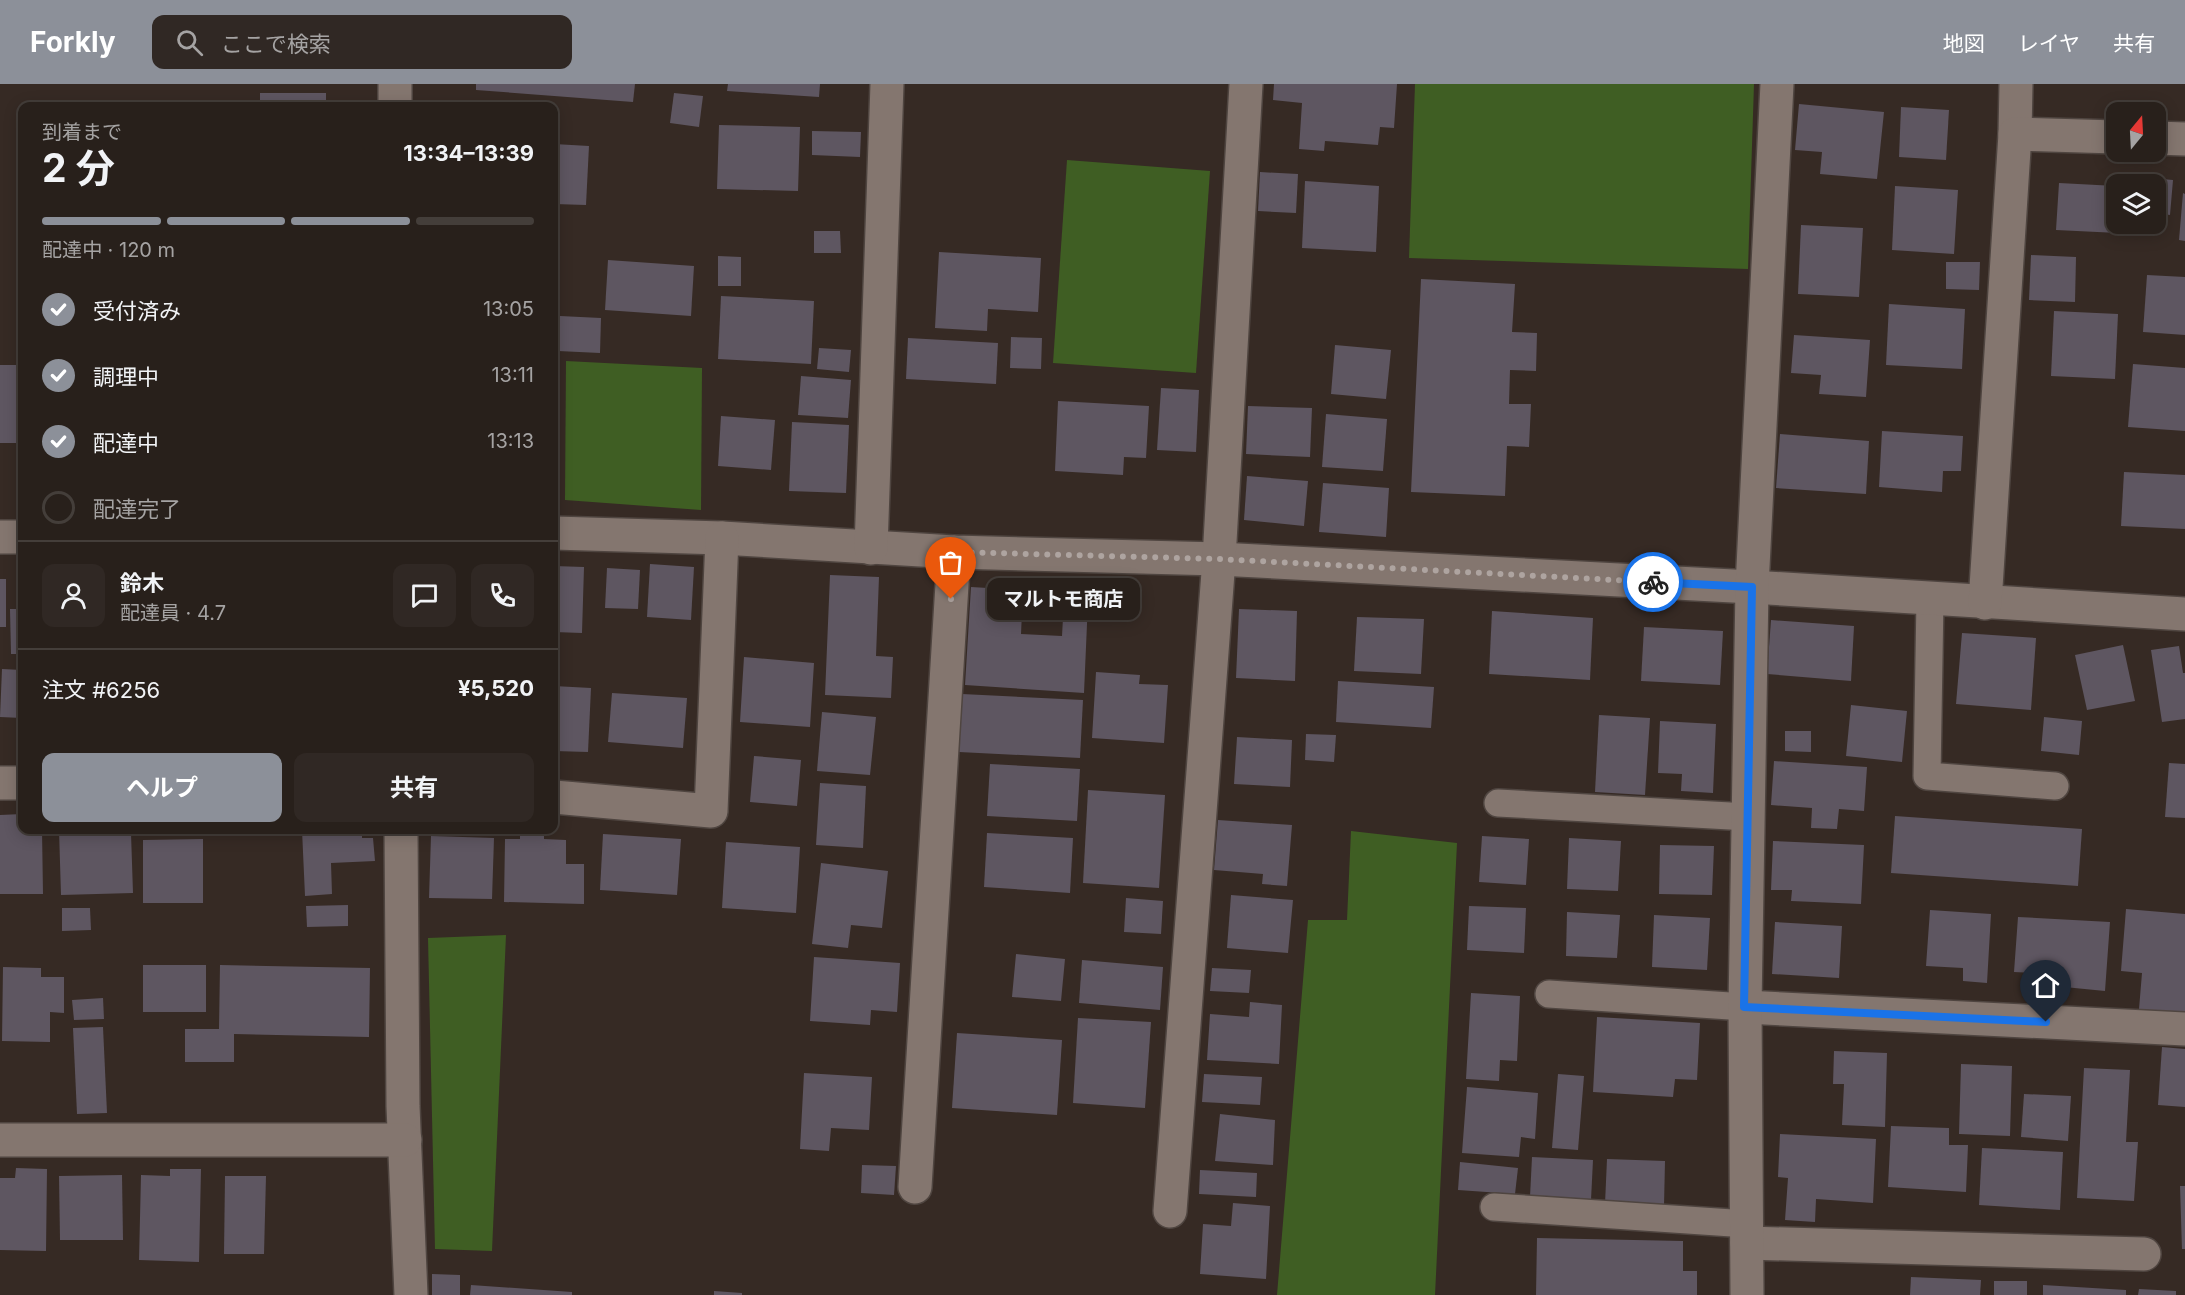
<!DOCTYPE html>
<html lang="ja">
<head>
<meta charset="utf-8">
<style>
  body { margin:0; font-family:Inter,"Noto Sans JP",sans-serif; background:#302824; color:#f1f3f6; height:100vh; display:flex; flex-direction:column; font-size:22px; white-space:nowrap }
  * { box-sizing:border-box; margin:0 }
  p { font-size:20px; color:#a5a3a3 }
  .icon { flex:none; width:33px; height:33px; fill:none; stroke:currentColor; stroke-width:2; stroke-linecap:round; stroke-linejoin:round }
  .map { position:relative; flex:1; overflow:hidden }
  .side { position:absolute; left:18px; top:18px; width:540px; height:732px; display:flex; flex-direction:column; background:#28201b; border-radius:12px; box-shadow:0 3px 15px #0003,0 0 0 2px #443e3a }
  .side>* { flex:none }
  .needle { width:39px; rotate:18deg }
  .controls { position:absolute; left:2106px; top:18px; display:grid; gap:12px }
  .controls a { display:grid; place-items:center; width:60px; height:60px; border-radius:12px; background:#28201b; box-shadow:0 3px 15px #0003,0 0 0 2px #443e3a; font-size:30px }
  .pin { position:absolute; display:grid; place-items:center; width:51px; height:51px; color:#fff; margin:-62px -26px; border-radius:50% 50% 50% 0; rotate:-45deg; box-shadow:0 0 6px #0007 }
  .pin .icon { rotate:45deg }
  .courier { position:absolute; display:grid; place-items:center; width:60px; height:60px; margin:-30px; border:4px solid #1a73e8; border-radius:50%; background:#fff; color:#222; box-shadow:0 2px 8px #0007 }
  .bubble { position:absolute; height:42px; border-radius:12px; background:#28201b; box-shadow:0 3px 15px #0003,0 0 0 2px #443e3a; font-size:20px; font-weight:700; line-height:42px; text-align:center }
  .head em { font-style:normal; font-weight:700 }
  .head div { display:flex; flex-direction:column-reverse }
  .head { display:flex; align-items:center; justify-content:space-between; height:102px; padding:0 24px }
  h1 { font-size:39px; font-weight:700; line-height:45px }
  .bar { display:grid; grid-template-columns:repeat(4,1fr); gap:9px 6px; align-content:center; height:72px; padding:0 24px }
  .bar i { height:8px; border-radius:4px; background:#443e3a }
  .bar .on { background:#8c9099 }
  .bar p { grid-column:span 4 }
  .line { display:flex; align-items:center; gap:15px; padding:0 24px; border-top:2px solid #443e3a }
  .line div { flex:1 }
  .round { display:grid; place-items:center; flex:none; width:63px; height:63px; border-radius:12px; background:#302824 }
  ol { padding:0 24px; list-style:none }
  li { display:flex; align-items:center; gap:18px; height:66px }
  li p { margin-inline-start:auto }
  li .icon { padding:6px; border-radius:50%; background:#8c9099; color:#fff; stroke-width:4 }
  li:last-child { color:#a5a3a3 }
  li i { width:33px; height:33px; border:3px solid #443e3a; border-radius:50% }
  .cta { display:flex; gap:12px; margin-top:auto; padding:12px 24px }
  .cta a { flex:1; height:69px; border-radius:12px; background:#8c9099; color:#fff; font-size:24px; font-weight:700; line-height:69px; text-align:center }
  .cta a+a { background:#302824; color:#f1f3f6 }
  header { display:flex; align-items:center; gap:36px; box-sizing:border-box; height:84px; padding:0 30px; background:#8c9099; color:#fff }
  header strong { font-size:28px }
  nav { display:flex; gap:33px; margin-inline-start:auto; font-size:21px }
  .search { width:420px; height:54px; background:#302824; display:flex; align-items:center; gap:15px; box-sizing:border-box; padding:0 21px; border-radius:12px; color:#a5a3a3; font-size:22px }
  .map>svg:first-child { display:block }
  .green { fill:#3f5e23 }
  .building { fill:#5e5661 }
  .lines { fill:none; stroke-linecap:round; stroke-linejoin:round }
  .service-casing { stroke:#4f4540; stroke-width:30 }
  .minor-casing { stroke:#4f4540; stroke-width:36 }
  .service { stroke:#84766f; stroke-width:27 }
  .minor { stroke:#84766f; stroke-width:33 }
  .done { stroke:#aea4a0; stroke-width:6; stroke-dasharray:0 10.8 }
  .route { stroke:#1a73e8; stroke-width:8 }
</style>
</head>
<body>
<header>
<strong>Forkly</strong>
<div class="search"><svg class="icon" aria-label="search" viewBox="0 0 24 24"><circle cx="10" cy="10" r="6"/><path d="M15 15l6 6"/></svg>ここで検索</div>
<nav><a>地図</a><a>レイヤ</a><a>共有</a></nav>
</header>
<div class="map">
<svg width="2185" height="1211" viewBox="0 0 2185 1211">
  <rect width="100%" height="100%" fill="#362a24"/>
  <g class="green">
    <path d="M1415,0H1754L1748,185L1409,174Z"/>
    <path d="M1067,76L1210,87L1196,289L1053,279Z"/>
    <path d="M566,277L702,284L701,426L565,416Z"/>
    <path d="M1351,747L1457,759L1435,1211H1277L1308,836H1347Z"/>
    <path d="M506,851L492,1167L435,1165L428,854Z"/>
  </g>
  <g class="building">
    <path d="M476,0H635L633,18L476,6Z"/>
    <path d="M728,0H820L819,13L727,7Z"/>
    <path d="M1274,0H1397L1394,44L1380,43L1378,61L1325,57L1324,67L1299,65L1302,19L1273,16Z"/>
    <rect x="260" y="9" width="66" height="13"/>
    <path d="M674,9L703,12L699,43L670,39Z"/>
    <path d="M1799,20L1884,28L1877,95L1820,90L1822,68L1795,66Z"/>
    <path d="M1901,23L1949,26L1946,76L1899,73Z"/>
    <path d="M719,41L800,43L798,107L717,105Z"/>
    <path d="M812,47L861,48L860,73L812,71Z"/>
    <path d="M554,60L589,62L586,121L554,120Z"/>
    <path d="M1260,88L1298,90L1296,129L1258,127Z"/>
    <path d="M2139,93L2173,96L2170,131L2156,129V100H2138Z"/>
    <path d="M1305,97L1379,102L1376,168L1302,164Z"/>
    <path d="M2059,99L2116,102V140H2119L2118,149L2056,146Z"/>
    <path d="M1895,102L1958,106L1954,170L1892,166Z"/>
    <path d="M2183,109L2185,110V157L2179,156Z"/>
    <path d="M1801,141L1863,144L1859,213L1798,210Z"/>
    <path d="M814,147H840L841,169H814Z"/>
    <path d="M939,168L1041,174L1038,228L988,225L987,247L935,244Z"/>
    <path d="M2031,171L2076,173L2075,218L2029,216Z"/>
    <path d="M718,172L741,173V202H718Z"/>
    <path d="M608,176L694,182L691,232L605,226Z"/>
    <path d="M1946,178H1980L1979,206L1946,205Z"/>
    <path d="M2147,191L2185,193V251L2143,248Z"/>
    <path d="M1421,195L1515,200L1512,248L1537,249L1536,287L1510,286L1509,320H1531L1529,363L1507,362L1505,412L1411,408Z"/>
    <path d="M721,212L814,217L811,280L718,275Z"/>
    <path d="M1889,220L1965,225L1962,285L1886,281Z"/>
    <path d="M2054,227L2118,230L2115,295L2051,292Z"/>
    <path d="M560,232L601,234L600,269L558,267Z"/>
    <path d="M1794,251L1870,256L1866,313L1819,310L1821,291L1791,289Z"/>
    <path d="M1011,253L1042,254L1041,285L1010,284Z"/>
    <path d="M908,254L998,259L996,300L906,295Z"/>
    <path d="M1335,261L1391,266L1386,315L1331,310Z"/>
    <path d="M819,264L851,266L849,288L817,285Z"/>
    <path d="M2133,280L2185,284V347L2128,343Z"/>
    <rect x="0" y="281" width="22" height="78"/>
    <path d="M801,292L851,296L848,334L798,331Z"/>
    <path d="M1161,304L1199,306L1196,368L1157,366Z"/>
    <path d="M1058,317L1149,322L1146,374L1124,373L1123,391L1055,387Z"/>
    <path d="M1248,322L1312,324L1310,373L1246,370Z"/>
    <path d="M1326,330L1387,335L1383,387L1322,383Z"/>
    <path d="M721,332L775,336L771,386L718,382Z"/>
    <path d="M792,338L849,341L846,409L789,407Z"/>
    <path d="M1882,347L1963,352L1961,387H1943L1942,408L1879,403Z"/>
    <path d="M1780,350L1869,357L1866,410L1776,404Z"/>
    <path d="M2124,388L2185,391V445L2121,442Z"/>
    <path d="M1247,392L1308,397L1304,442L1244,436Z"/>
    <path d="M1323,399L1389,404L1386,453L1319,448Z"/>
    <path d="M650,480L694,483L691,536L647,533Z"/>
    <path d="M554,482L584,483L582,549L554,548Z"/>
    <path d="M607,484L640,486L638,525L605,524Z"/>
    <path d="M830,491L879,493L876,572L893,573L891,614L825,611Z"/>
    <rect x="0" y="495" width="6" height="48"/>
    <path d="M971,503L1023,506L1021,550L1062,552L1064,515L1088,517L1084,609L965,601Z"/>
    <path d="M10,525H22V570H11Z"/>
    <path d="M1239,525L1297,527L1295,597L1236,594Z"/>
    <path d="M1492,527L1593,534L1590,596L1489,590Z"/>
    <path d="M1357,533L1424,535L1421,590L1354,587Z"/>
    <path d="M1771,536L1854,542L1851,597L1767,590Z"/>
    <path d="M1644,543L1723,547L1720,601L1641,597Z"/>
    <path d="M1962,549L2036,554L2031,626L1956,620Z"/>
    <path d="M2123,561L2135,617L2087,626L2075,571Z"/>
    <path d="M2179,562L2183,589H2185V635L2162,638L2151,566Z"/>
    <path d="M744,573L814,579L810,643L740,638Z"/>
    <path d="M2,585L22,586V634L0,633Z"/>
    <path d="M1096,588L1140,591L1139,600L1168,601L1164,659L1092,654Z"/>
    <path d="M1338,597L1434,603L1431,644L1336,638Z"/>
    <path d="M554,602L591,604L588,668L554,667Z"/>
    <path d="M612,609L687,614L683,664L608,658Z"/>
    <path d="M962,610L1083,616L1080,674L959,668Z"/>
    <path d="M1851,621L1907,627L1902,678L1846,672Z"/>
    <path d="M822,628L876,633L870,691L817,687Z"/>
    <path d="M1599,631L1650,634L1645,711L1595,708Z"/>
    <path d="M2044,633L2082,637L2079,671L2041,667Z"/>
    <path d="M1660,637L1716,640L1713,709L1681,707L1682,690L1658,689Z"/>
    <path d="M1785,647H1811V668L1785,667Z"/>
    <path d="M1306,650L1336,651L1334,678L1305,676Z"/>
    <path d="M1237,653L1292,656L1290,703L1234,700Z"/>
    <path d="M754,672L801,676L797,722L750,718Z"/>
    <path d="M1774,677L1867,683L1864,727L1839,725L1837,745L1811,744L1812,724L1771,721Z"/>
    <path d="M2169,679L2185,680V734L2165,733Z"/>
    <path d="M990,680L1080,685L1077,737L987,732Z"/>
    <path d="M820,699L866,702L863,764L816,761Z"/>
    <path d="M1088,706L1165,711L1159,804L1083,799Z"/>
    <path d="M22,730V746H42L43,810H0V731Z"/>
    <path d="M1895,732L2082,745L2078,802L1891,789Z"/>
    <path d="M1218,736L1292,741L1287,802L1262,800L1263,790L1214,786Z"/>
    <path d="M59,746H111V749H131L133,809L61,811Z"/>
    <path d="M302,746H362V754H373L375,777L331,779L332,810L305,812Z"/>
    <path d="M520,746L544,747V755L566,756V780H584V820L504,818L505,755H520Z"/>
    <path d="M987,749L1073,754L1070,809L984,803Z"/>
    <path d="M603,750L681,755L677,811L600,806Z"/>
    <path d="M431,752L494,754L492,815L429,814Z"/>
    <path d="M1482,752L1529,755L1526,801L1479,798Z"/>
    <path d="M1569,754L1621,757L1618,807L1567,805Z"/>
    <path d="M203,755V819H143V756Z"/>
    <path d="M1773,757L1864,761L1861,820L1791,817L1792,806H1771Z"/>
    <path d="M726,758L800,763L796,829L722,824Z"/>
    <path d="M1660,761L1714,762L1712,811L1659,810Z"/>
    <path d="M821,779L888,787L882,844L851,841L848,864L812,860Z"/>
    <path d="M1231,811L1293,816L1288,869L1227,864Z"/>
    <path d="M1126,814L1163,817L1161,850L1124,848Z"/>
    <path d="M348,821V842L307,843L306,822Z"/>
    <path d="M1469,822L1526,824L1524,869L1467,866Z"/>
    <path d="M62,824H90L91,846L62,847Z"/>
    <path d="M2126,825L2185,830V929L2139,925L2142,889L2121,887Z"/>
    <path d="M1930,826L1991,830L1987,899L1963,897V884L1926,882Z"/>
    <path d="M1567,828L1620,831L1617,874L1566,872Z"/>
    <path d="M1654,831L1710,834L1707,886L1652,883Z"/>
    <path d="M2018,833L2110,838L2105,907L2054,902V890L2014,888Z"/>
    <path d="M1775,838L1842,842L1839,894L1772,890Z"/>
    <path d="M1016,870L1065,875L1061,917L1012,913Z"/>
    <path d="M814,873L900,879L897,928L871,926L870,941L810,937Z"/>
    <path d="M1082,876L1163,883L1160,926L1079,919Z"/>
    <rect x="143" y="881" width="63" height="47"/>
    <path d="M220,881L370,884L369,953L234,950V978H185V945H219Z"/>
    <path d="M3,883L41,884V893H64V929L50,928V958L2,957Z"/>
    <path d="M1212,884L1251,886L1249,909L1210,907Z"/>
    <path d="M1471,909L1520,912L1517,977L1500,976L1499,997L1466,995Z"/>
    <path d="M103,914L104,935L74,936L72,916Z"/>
    <path d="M1250,918L1282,921L1279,980L1207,976L1210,930L1249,933Z"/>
    <path d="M1597,933L1700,939L1697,996L1675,995L1673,1013L1593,1008Z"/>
    <path d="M1078,934L1151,938L1145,1024L1073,1019Z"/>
    <path d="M103,943L107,1029L77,1030L73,944Z"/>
    <path d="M957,949L1062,956L1057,1031L952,1024Z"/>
    <path d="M2162,963L2185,965V1023L2158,1021Z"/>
    <path d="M1834,967L1887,969L1885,1043L1842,1041L1844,1000H1833Z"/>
    <path d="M1961,980L2012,982L2010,1052L1959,1050Z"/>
    <path d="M2084,984L2130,986L2126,1058H2138L2134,1117L2077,1114Z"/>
    <path d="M804,989L872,993L869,1046L831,1044L829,1067L800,1065Z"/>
    <path d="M1204,990L1262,993L1260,1021L1202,1018Z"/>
    <path d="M1558,990L1584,992L1578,1066L1552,1064Z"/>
    <path d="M1467,1003L1538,1009L1535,1055L1521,1053L1519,1073L1462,1069Z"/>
    <path d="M2024,1010L2071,1012L2068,1057L2021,1053Z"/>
    <path d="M1220,1030L1275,1036L1273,1081L1215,1077Z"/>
    <path d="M1891,1042L1949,1044V1061H1968L1966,1108L1888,1103Z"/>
    <path d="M1780,1050L1876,1055L1873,1119L1816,1115L1815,1138L1785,1136L1788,1094L1778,1093Z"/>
    <path d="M1982,1064L2063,1068L2060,1126L1979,1121Z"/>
    <path d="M1532,1073L1593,1076L1591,1116L1530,1113Z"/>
    <path d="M1607,1075L1665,1077L1664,1122L1605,1120Z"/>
    <path d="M1460,1078L1518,1084L1515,1110L1458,1106Z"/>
    <path d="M862,1081L896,1082L894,1111L861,1109Z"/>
    <path d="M16,1084L47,1085L46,1167L0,1166V1094H15Z"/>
    <path d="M170,1085H201L199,1178L139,1176L141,1091L170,1092Z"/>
    <path d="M1200,1086L1257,1089L1256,1113L1199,1110Z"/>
    <path d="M122,1091L123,1156H60L59,1092Z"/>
    <path d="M225,1092H266L264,1170H224Z"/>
    <path d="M2180,1102H2185V1165H2182Z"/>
    <path d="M1233,1119L1270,1122L1266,1195L1200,1190L1203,1140L1231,1142Z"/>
    <path d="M1537,1154L1683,1157V1187H1697V1211H1536Z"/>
    <path d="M432,1190L460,1191V1211H432Z"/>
    <path d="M1911,1193L1981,1196L1980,1211H1910Z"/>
    <rect x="1994" y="1197" width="33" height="14"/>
    <path d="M471,1201L572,1208V1211H470Z"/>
    <path d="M2043,1201L2126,1206V1211H2043Z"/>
    <path d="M2139,1205L2176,1207V1211H2138Z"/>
    <path d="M714,1207L742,1209V1211H714Z"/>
  </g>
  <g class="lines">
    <g class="service-casing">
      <g id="service">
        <path d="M1930,515L1927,692L2055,702"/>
        <path d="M1498,719L1748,733"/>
        <path d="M1549,910L1745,923"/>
        <path d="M1494,1123L1747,1140"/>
      </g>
    </g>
    <g class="minor-casing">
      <g id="minor">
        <path d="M395,22V0"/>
        <path d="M2015,50L2016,0"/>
        <path d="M2156,54L2185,55"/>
        <path d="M554,449L722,454L954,468L1219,475L1752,503L2185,530"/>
        <path d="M0,453H22"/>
        <path d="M871,464L887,0"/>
        <path d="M1985,519L2015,50L2116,53"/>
        <path d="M0,699H22"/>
        <path d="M554,713L711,727L722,454"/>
        <path d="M401,746L403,1022L411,1211"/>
        <path d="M1745,923L2185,945"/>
        <path d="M0,1056H405"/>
        <path d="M915,1103L954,468"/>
        <path d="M1170,1127L1219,475L1246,0"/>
        <path d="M1747,1159L2144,1170"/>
        <path d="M1747,1211L1745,923L1752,503L1777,0"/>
      </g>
    </g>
    <use href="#service" class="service"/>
    <use href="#minor" class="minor"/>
  </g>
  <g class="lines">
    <path class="done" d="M951,515L954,468L1219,475L1653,498"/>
    <path class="route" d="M1653,498L1752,503L1744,923L2046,938"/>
  </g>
</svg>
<div class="controls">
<a><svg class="needle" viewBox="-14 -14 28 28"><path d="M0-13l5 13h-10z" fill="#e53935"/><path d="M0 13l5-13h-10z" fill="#a5a3a3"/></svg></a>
<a><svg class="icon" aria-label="layers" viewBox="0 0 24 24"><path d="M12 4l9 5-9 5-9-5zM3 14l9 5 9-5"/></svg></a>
</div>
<div class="pin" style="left:951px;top:515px;background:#ea580c"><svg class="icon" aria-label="bag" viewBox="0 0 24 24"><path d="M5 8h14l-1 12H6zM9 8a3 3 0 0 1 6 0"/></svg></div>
<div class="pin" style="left:2046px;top:938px;background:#1f2937"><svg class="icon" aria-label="home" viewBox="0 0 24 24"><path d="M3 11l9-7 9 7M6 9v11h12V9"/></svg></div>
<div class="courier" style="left:1653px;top:498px"><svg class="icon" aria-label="bike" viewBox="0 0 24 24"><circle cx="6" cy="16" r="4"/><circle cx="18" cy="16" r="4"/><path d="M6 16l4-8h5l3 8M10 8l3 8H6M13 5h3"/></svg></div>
<div class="bubble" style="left:987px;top:494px;width:153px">マルトモ商店</div>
<section class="side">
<div class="head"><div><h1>2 分</h1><p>到着まで</p></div><em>13:34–13:39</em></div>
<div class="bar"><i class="on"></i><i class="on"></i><i class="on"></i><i></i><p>配達中 · 120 m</p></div>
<ol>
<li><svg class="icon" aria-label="check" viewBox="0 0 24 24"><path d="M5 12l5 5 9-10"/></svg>受付済み<p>13:05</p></li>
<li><svg class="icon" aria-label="check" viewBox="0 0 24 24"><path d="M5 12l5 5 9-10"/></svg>調理中<p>13:11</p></li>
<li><svg class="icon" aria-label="check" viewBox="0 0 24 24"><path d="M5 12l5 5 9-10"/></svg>配達中<p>13:13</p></li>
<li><i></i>配達完了</li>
</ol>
<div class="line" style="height:108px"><a class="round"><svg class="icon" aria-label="person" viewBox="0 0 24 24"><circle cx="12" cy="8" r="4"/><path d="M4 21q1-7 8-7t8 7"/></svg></a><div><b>鈴木</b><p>配達員 · 4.7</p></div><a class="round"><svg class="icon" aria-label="chat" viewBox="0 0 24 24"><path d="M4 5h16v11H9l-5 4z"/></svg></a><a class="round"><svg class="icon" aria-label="phone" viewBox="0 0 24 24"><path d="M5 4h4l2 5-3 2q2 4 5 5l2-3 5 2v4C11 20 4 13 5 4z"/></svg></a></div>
<div class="line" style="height:78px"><div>注文 #6256</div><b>¥5,520</b></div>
<div class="cta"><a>ヘルプ</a><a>共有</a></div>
</section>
</div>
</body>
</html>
